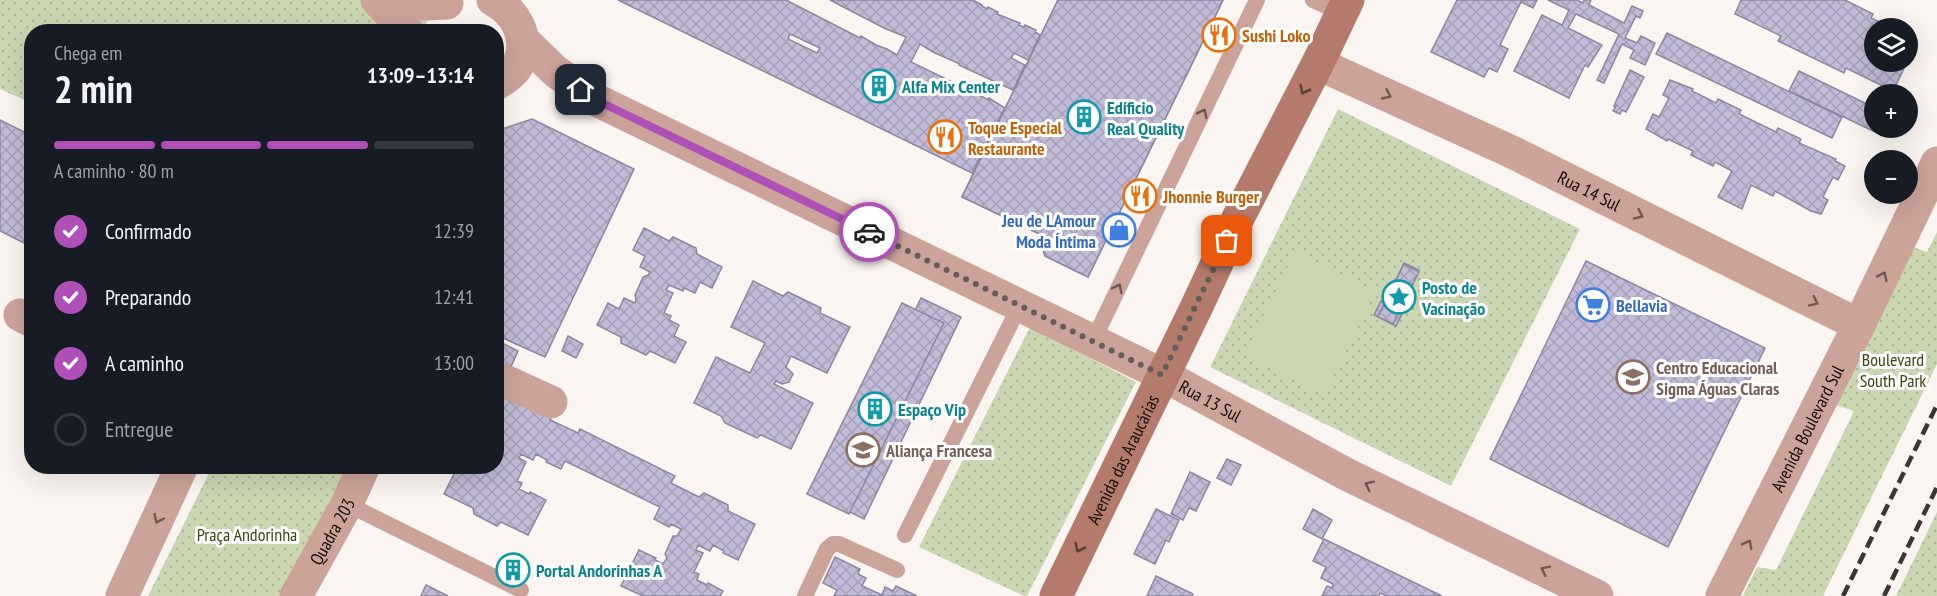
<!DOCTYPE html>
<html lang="pt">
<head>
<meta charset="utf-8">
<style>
  body { margin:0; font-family:"PT Sans Narrow",sans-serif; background:#242831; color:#f1f3f6; height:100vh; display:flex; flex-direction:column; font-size:22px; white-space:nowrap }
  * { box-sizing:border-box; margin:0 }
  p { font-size:20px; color:#9ea1a6 }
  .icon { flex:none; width:33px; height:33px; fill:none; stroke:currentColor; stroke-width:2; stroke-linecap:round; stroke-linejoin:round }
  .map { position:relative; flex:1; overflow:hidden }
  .details { position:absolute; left:24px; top:24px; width:480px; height:450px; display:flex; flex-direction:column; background:#171b24; border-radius:24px; box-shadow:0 6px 24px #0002 }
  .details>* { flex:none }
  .fabs { position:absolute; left:1864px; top:18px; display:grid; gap:12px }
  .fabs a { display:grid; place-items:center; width:54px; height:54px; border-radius:50%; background:#171b24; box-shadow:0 6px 24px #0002; font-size:30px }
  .pin { position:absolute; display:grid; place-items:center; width:51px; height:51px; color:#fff; margin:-26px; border-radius:12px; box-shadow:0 3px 9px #0006 }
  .courier { position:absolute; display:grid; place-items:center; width:60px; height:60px; margin:-30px; border:4px solid #af50b9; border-radius:50%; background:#fff; color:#222; box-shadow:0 2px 8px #0007 }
  .headline em { font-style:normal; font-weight:700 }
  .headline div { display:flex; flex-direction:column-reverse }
  .headline { display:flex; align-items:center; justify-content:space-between; height:102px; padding:0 30px }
  h1 { font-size:39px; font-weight:700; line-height:45px }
  .bar { display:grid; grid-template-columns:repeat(4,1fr); gap:9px 6px; align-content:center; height:72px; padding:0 30px }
  .bar i { height:8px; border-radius:4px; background:#363941 }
  .bar .current { background:#af50b9 }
  .bar p { grid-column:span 4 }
  ol { padding:0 30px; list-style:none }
  li { display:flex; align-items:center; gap:18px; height:66px }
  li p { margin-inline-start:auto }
  li .icon { padding:6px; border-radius:50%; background:#af50b9; color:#fff; stroke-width:4 }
  li:last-child { color:#9ea1a6 }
  li i { width:33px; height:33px; border:3px solid #363941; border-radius:50% }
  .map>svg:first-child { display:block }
  .grass { fill:url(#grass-dots) }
  .garden { fill:#cbd7b3 }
  .building { fill:url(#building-cross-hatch); stroke:#8c86a0; stroke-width:1.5; fill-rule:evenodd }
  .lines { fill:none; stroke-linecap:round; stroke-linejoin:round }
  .service { stroke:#cca399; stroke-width:16 }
  .minor { stroke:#cca399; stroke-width:33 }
  .tertiary { stroke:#cca399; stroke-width:33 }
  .secondary { stroke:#b47a6c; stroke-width:33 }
  .rail { stroke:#3d3530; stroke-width:4.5; stroke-dasharray:12 6; stroke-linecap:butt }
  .oneway { stroke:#5c3d34 }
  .oneway2 { stroke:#705750 }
  .done { stroke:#655d59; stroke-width:6; stroke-dasharray:0 10.8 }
  .route { stroke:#af50b9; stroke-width:8 }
  .labels { text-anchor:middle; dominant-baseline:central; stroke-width:6; stroke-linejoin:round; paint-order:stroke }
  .food-label { font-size:18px; font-weight:bold; fill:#c56008; stroke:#fff; text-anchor:start }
  .culture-label { font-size:18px; font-weight:bold; fill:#0d838f; stroke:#fff; text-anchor:start }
  .street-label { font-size:18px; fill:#140b06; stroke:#fff }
  .shop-label { font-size:18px; font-weight:bold; fill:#366cbe; stroke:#fff; text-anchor:end }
  .park-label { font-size:18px; fill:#39450a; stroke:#fff }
  .education-label { font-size:18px; font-weight:bold; fill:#785e54; stroke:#fff; text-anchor:start }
</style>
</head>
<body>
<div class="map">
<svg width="1937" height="596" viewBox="0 0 1937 596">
  <defs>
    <pattern id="grass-dots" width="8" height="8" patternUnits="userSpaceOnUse" patternTransform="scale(1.5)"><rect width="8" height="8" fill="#cbd7b3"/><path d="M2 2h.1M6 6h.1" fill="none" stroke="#adb798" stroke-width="1.8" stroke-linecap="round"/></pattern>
    <pattern id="building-cross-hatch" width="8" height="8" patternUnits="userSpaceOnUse" patternTransform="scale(1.5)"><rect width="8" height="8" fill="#c2bbd7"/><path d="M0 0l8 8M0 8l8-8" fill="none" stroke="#a69fb7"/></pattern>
  </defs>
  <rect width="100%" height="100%" fill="#fbf5f2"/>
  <g class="grass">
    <path d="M0,0H427L426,31L32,32L31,103L0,89Z"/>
    <path d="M1338,109L1580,229L1451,486L1210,367Z"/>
    <path d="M1937,232V364L1823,596H1743L1757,567L1776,570L1854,411L1836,405L1910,246L1927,252Z"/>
    <path d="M1030,327L1136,382L1027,596H1024L919,547Z"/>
    <path d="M212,467H351L284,596H148Z"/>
    <path d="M1937,512V596H1896Z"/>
  </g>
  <path class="garden" d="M1295,252L1375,292L1324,395L1244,355Z"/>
  <g class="building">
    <path d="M618,0H786L860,38L861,36L876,45L887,49L897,55L906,37L884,28L830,0H973L982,5V6L987,9L988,7L998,12L997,14L1020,23L1019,25L1024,27L1025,25L1036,30L1035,32L1040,35L1028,60L1014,53L1011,58L1025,65L1013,90L959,65L960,64L933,52L920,44L911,62L989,100V98L1005,108L992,133L978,126L975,131L990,138L972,173ZM790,34L820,48L817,53L788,39Z"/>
    <path d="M1058,0H1223L1088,277L1045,256L1040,239L1042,235L962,197ZM1087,92L1104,100L1094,120L1076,112ZM1066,133L1084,142L1075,162L1056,153Z"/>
    <path d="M1058,0H1223L1088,277L1045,256L1040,239L1042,235L962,197Z"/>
    <path d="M1457,0H1537L1533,8L1521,2L1500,45L1508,49L1497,72L1489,68L1484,77L1431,52Z"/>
    <path d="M1548,0H1577L1583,3L1584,0H1591L1589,5L1624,23L1632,6L1643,11L1640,18L1636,16L1625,38L1637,43L1641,36L1655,43L1645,65L1630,58L1634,50L1622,44L1604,83L1597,80L1619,34L1576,14L1568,28L1602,45L1588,67L1585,65L1569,98L1514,71L1542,15L1562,25L1569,10Z"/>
    <path d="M1741,0H1845L1873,14L1871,18L1893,28H1875V62H1907L1893,91L1846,68L1844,73L1778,41L1781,36L1735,14Z"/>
    <path d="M1667,33L1842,117L1832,138L1656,54Z"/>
    <path d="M1908,36L1917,40L1908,59Z"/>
    <path d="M1630,70L1644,77L1626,112L1622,110L1620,114L1613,111L1616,106H1614Z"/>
    <path d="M1799,71L1875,108V128H1877L1875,132L1789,91Z"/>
    <path d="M1670,80L1693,89L1692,91L1716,103L1718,99L1741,110L1739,114L1776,132L1778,128L1801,139L1799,143L1836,159L1835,161L1845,166L1838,180L1833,177L1823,197L1828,200L1821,214L1811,211L1775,191L1773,196L1751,185L1742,209L1718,197L1732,171L1715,162L1713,166L1691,155L1693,151L1668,139L1667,141L1646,129L1653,114L1659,117L1669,98L1663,95Z"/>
    <path d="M532,119L634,169L545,357L496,335V131Z"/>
    <path d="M0,120L32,136V247L0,231Z"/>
    <path d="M644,228L669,241L673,237L696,248L697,254L722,267L712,288L700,282L695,293L684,288L683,291L669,285L666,290L673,293L664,313L671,316L669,320L679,325L674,336L686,342L675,363L650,351L646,355L621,343V337L597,325L608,303L619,309L624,298L635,303L636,299L635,295L643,277L648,275L650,272L640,267L645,256L633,250Z"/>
    <path d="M1586,261L1765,348L1668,547L1490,459Z"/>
    <path d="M1404,263L1419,270L1407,296L1402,293L1400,297L1405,300L1399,310L1403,312L1396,326L1374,315L1381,301L1384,303L1390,292L1395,295L1397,290L1392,288Z"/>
    <path d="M1404,264L1419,272L1407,295L1401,293L1399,299L1404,301L1393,324L1378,317L1389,293L1394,296L1397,290L1392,288Z"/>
    <path d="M753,281L783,296L788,292L821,308L820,313L850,327L827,373L791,356L786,367L793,374L789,382L782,384L776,381L774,384L813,403L791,449L761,435L757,438L725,423L721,416L694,403L716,357L750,373L765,343L731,327Z"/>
    <path d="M921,298L961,317L864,519L823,499Z"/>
    <path d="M902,303L944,323L849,514L807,494Z"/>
    <path d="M568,336L583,344L576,358L562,351Z"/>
    <path d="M496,340L518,351L508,373L496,368Z"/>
    <path d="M496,393L552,417L550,420L578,433L580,429L675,476L671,483L699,497L704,493L728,505V511L755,524L738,560L723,553L724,551L713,545L710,551L698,545L696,550L703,553L694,572L699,574L697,580L707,585L708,583L723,591L720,596H643L621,586L639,550L656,558L655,560L663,564L667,558L665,554L673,536H677L681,529L671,524L669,527L654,519L660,507L565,461L561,469L546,462L547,460L536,454L533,460L521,454L519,458L526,462L517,481L522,483L519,489L529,494L530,492L546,500L528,535L501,522L497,526L474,514L473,508L444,494L458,466H478L477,469L486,473L489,466H496V445L500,444L503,438L496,434Z"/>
    <path d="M1227,459L1241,465L1231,485L1217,478Z"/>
    <path d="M1190,472L1210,482L1196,511L1189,508L1183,520L1171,514Z"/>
    <path d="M1156,509L1179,520L1169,542L1166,540L1155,564L1134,554Z"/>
    <path d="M1313,509L1332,520L1322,539L1303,529Z"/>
    <path d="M1324,539L1442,596H1386L1380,593L1379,596H1322L1327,586L1332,588L1333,584L1321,578L1326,567L1313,561Z"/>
    <path d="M509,555L528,564L519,582L500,573Z"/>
    <path d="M835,557L860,569L858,574L866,578L862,586L882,595L885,587L893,591L896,586L917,596H834L837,590L823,583Z"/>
    <path d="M1156,576L1193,594L1192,596H1147Z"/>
    <path d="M426,585L448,596H421Z"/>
  </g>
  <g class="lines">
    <g class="service">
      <path d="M1313,0L1341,13"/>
      <path d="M1093,341L1257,0"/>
      <path d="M347,504L521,590"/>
      <path d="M905,535L1020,305"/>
      <path d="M805,596L827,549L833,544H839L897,570"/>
    </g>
    <g class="minor">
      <path id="s1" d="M1319,61L1334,71L1512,152L1859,325"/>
      <path d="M20,315L32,321"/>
      <path id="s2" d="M1163,375L1346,474L1597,596"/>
      <path d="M496,377L551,402"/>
      <path d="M122,596L182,466"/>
      <path id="s3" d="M296,596L347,504L364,466"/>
    </g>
    <g class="tertiary">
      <path d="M377,0L408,32"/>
      <path d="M402,0L427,4L447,3"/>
      <path d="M493,0C515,11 529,36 520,60C517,70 505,79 496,84"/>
      <path d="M522,39L555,71L594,99L1163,375"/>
      <path id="s4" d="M1722,596L1859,325L1937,163"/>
    </g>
    <path class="secondary" id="s5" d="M1056,596L1197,306L1237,220L1319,61L1348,0"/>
    <g class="rail">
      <path d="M1843,596L1937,405"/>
      <path d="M1884,596L1937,487"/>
    </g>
  </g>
  <defs><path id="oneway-chevron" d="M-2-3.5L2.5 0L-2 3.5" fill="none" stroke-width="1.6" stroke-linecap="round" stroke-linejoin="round" transform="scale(1.5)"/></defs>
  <g class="oneway">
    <use href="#oneway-chevron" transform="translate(1304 90) rotate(117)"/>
    <use href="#oneway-chevron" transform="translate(1079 548) rotate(116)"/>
  </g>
  <g class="oneway2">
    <use href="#oneway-chevron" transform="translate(1387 95) rotate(25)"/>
    <use href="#oneway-chevron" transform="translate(1203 113) rotate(-64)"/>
    <use href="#oneway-chevron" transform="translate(1639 215) rotate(26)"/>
    <use href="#oneway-chevron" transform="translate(1883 276) rotate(-64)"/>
    <use href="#oneway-chevron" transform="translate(1118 288) rotate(-64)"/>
    <use href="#oneway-chevron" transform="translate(1814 302) rotate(26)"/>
    <use href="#oneway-chevron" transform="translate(1369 485) rotate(-154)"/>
    <use href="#oneway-chevron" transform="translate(158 519) rotate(115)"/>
    <use href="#oneway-chevron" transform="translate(1748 544) rotate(-63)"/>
    <use href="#oneway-chevron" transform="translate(1545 570) rotate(-154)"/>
  </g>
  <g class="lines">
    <path class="done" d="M869,232L1162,375L1227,241"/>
    <path class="route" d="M581,90L594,99L869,232"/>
  </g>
  <defs>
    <g id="restaurant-ring" transform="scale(1.725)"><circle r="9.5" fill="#fff" stroke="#e8710a" stroke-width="1.5"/><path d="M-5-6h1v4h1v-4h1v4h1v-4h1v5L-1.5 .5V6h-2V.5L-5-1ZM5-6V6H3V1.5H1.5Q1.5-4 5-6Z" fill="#e8710a"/></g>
    <g id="building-ring" transform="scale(1.725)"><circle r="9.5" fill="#fff" stroke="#0f9aa8" stroke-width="1.5"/><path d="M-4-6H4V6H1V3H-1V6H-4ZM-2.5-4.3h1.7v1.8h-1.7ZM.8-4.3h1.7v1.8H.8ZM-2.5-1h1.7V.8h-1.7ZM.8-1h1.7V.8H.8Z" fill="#0f9aa8"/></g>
    <g id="shop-ring" transform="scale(1.725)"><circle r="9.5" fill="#fff" stroke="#3f7fe0" stroke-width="1.5"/><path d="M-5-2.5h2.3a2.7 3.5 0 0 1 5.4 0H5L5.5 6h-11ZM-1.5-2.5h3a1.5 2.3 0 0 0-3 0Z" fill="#3f7fe0"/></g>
    <g id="sight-ring" transform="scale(1.725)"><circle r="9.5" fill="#fff" stroke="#0f9aa8" stroke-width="1.5"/><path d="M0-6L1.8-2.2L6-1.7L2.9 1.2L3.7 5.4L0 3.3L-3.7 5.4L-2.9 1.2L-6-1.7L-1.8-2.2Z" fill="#0f9aa8"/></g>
    <g id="supermarket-ring" transform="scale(1.725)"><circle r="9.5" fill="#fff" stroke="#3f7fe0" stroke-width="1.5"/><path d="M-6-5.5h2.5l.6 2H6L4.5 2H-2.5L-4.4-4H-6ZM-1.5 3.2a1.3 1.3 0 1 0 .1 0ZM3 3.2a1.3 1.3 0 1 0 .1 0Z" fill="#3f7fe0"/></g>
    <g id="school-ring" transform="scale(1.725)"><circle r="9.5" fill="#fff" stroke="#8d6e63" stroke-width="1.5"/><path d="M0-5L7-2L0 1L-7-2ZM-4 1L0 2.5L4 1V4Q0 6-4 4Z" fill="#8d6e63"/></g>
  </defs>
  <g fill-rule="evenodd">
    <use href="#restaurant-ring" x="1219" y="35"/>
    <use href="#building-ring" x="879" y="86"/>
    <use href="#building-ring" x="1084" y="117"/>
    <use href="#restaurant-ring" x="945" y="137"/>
    <use href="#restaurant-ring" x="1140" y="196"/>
    <use href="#shop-ring" x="1119" y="230"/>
    <use href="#sight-ring" x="1399" y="297"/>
    <use href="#supermarket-ring" x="1593" y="305"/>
    <use href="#school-ring" x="1633" y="377"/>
    <use href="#building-ring" x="875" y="409"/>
    <use href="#school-ring" x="863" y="450"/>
    <use href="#building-ring" x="513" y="570"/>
  </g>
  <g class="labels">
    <g class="food-label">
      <text x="1242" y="35">Sushi Loko</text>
      <text x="968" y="127">Toque Especial<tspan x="968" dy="21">Restaurante</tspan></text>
      <text x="1163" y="196">Jhonnie Burger</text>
    </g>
    <g class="culture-label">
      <text x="902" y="86">Alfa Mix Center</text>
      <text x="1107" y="107">Edíficio<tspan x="1107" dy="21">Real Quality</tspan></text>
      <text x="1422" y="287">Posto de<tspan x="1422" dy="21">Vacinação</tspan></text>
      <text x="898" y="409">Espaço Vip</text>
      <text x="536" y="570">Portal Andorinhas A</text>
    </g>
    <g class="street-label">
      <text stroke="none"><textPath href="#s1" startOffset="300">Rua 14 Sul</textPath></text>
      <text stroke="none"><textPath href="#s2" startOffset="54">Rua 13 Sul</textPath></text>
      <text stroke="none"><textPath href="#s4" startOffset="188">Avenida Boulevard Sul</textPath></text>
      <text stroke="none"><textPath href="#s5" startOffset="152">Avenida das Araucárias</textPath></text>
      <text stroke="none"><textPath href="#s3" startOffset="74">Quadra 203</textPath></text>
    </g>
    <g class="shop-label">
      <text x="1096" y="220">Jeu de LAmour<tspan x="1096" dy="21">Moda Íntima</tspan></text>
      <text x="1616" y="305" text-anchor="start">Bellavia</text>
    </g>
    <g class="park-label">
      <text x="1893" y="359">Boulevard<tspan x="1893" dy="21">South Park</tspan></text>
      <text x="247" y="534">Praça Andorinha</text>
    </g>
    <g class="education-label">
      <text x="1656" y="367">Centro Educacional<tspan x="1656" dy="21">Sigma Águas Claras</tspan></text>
      <text x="886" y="450">Aliança Francesa</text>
    </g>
  </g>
</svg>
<div class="fabs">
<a><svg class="icon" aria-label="layers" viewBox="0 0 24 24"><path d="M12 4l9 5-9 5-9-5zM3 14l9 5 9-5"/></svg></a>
<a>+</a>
<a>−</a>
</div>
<div class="pin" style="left:1227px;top:241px;background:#ea580c"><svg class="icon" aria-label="bag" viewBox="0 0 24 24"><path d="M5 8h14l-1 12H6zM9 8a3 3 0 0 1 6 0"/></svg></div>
<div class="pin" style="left:581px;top:90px;background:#1f2937"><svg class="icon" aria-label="home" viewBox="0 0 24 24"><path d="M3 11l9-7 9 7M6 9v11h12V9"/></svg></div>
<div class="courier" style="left:869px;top:232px"><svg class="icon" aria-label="car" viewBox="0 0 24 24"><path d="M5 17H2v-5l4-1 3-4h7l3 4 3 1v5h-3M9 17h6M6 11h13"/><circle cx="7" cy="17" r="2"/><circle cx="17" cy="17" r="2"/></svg></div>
<section class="details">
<div class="headline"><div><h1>2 min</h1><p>Chega em</p></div><em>13:09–13:14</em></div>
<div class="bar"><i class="current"></i><i class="current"></i><i class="current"></i><i></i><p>A caminho · 80 m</p></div>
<ol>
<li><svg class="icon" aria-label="check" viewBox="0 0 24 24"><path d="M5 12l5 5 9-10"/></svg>Confirmado<p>12:39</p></li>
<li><svg class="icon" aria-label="check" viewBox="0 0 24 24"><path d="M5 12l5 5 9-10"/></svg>Preparando<p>12:41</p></li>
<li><svg class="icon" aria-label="check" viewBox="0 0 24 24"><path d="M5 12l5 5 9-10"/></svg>A caminho<p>13:00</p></li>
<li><i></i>Entregue</li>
</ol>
</section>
</div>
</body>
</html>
